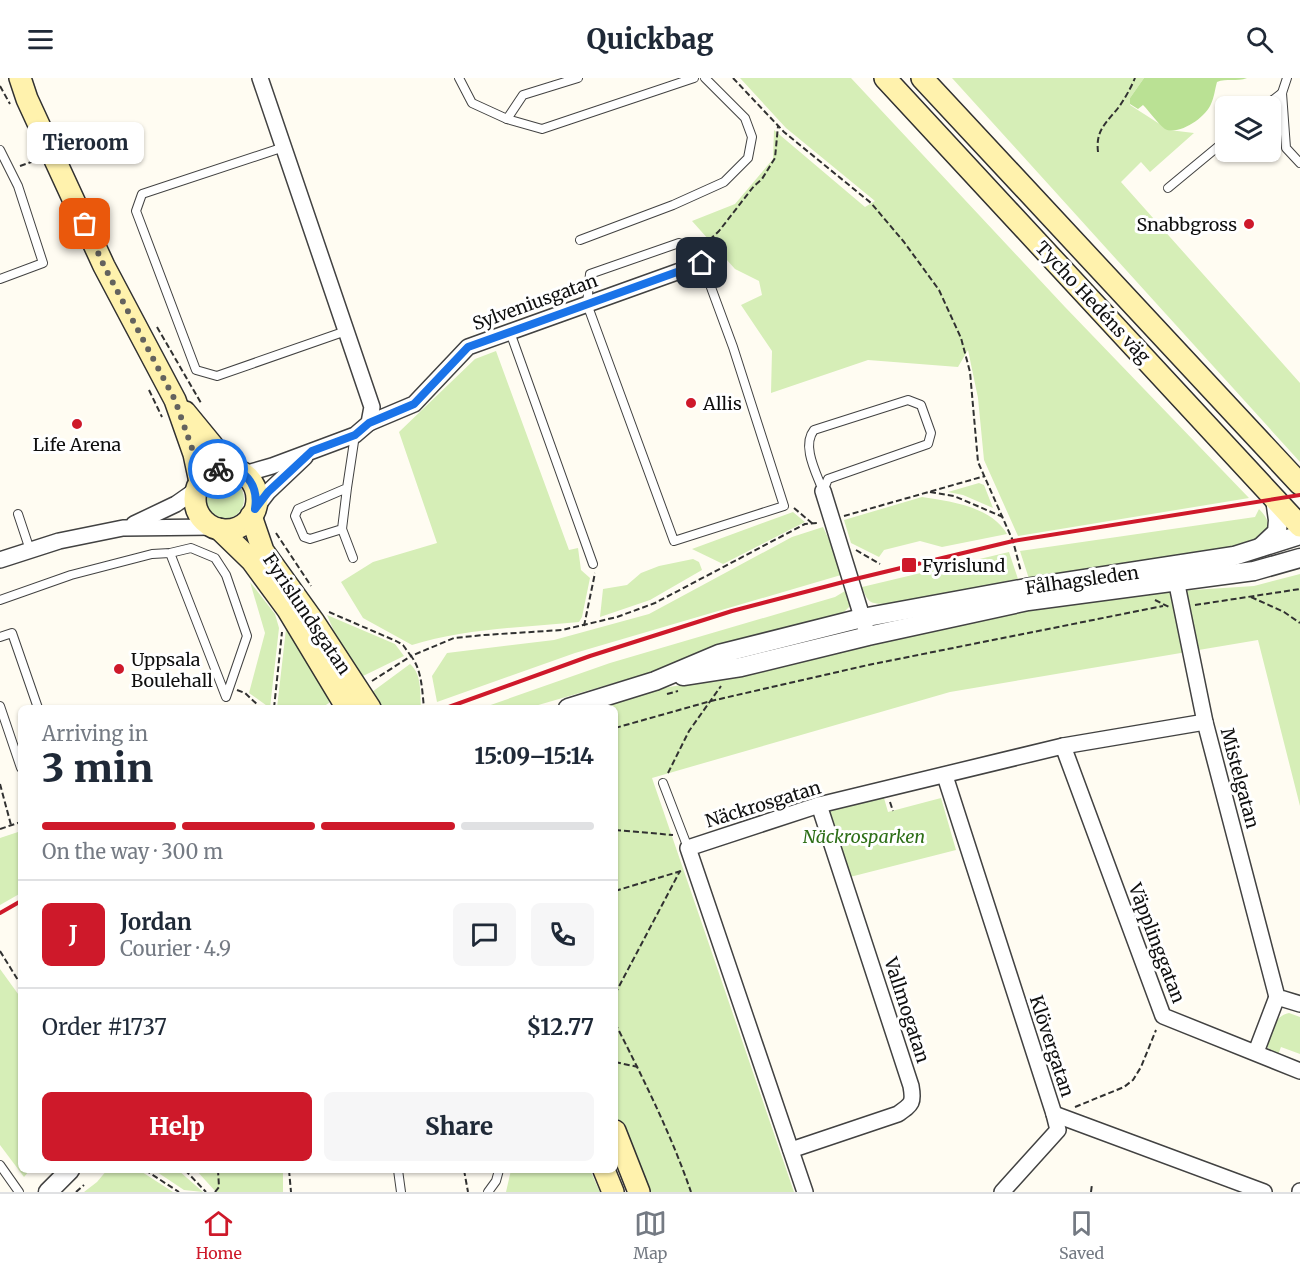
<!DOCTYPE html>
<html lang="en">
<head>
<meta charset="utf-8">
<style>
  body { margin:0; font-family:Merriweather,serif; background:#f6f6f7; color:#1f2937; height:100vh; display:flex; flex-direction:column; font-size:22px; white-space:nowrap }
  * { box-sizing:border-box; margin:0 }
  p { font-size:20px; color:#747a83 }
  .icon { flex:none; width:33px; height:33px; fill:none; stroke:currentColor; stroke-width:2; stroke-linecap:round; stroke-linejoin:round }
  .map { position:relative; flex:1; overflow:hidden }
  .panel { position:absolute; left:18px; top:627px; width:600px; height:468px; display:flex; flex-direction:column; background:#fff; border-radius:9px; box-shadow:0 2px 4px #0004 }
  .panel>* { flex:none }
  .tools { position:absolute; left:1215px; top:18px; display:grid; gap:12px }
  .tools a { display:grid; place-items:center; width:66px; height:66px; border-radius:9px; background:#fff; box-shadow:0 2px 4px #0004; font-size:30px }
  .pin { position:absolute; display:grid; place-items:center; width:51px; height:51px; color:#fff; margin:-26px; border-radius:12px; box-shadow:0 3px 9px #0006 }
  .courier { position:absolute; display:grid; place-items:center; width:60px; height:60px; margin:-30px; border:4px solid #1a73e8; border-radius:50%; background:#fff; color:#222; box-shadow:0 2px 8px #0007 }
  .bubble { position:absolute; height:42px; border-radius:9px; background:#fff; box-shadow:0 2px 4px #0004; font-size:20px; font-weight:800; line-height:42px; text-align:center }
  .summary em { font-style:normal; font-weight:800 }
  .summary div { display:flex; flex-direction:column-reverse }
  .summary { display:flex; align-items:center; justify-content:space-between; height:102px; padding:0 24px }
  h1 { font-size:39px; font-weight:800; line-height:45px }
  .bar { display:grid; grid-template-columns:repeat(4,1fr); gap:9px 6px; align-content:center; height:72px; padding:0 24px }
  .bar i { height:8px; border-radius:4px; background:#e0e1e3 }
  .bar .selected { background:#ce192a }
  .bar p { grid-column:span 4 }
  .line { display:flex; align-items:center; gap:15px; padding:0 24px; border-top:2px solid #e0e1e3 }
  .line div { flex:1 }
  .round { display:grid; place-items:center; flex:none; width:63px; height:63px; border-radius:9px; background:#f6f6f7 }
  .action { display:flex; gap:12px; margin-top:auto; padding:12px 24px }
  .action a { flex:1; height:69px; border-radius:9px; background:#ce192a; color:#fff; font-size:24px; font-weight:800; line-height:69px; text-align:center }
  .action a+a { background:#f6f6f7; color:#1f2937 }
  header { display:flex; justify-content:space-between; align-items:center; height:78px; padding:0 24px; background:#fff; font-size:27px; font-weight:800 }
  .tabs { display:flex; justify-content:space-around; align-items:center; height:84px; border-top:2px solid #e0e1e3; background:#fff; font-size:16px; color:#747a83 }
  .tabs a { display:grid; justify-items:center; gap:3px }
  .tabs .selected { color:#ce192a }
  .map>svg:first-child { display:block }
  .green { fill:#d6eeb7 }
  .forest { fill:#bae194 }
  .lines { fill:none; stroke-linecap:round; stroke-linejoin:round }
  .service-casing { stroke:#424242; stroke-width:10 }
  .minor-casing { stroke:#424242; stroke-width:18 }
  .tertiary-casing { stroke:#424242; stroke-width:21 }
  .secondary-casing { stroke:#313131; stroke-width:24 }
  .path { stroke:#313131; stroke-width:2; stroke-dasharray:6 3; stroke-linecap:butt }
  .service { stroke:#fff; stroke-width:8 }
  .minor { stroke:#fff; stroke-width:15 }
  .tertiary { stroke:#fff; stroke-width:18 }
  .secondary { stroke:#fff2ad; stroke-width:21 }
  .rail { stroke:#ce192a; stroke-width:4 }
  .done { stroke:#63625e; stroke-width:6; stroke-dasharray:0 10.8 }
  .route { stroke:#1a73e8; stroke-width:8 }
  .poi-dot { fill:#ce192a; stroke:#fff; stroke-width:2 }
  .labels { text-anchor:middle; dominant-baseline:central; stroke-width:6; stroke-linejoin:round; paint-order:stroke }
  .poi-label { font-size:18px; fill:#0f0f0f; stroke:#fff; text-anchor:start }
  .street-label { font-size:18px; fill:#0f0f0f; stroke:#fff }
  .park-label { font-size:18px; font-style:italic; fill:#2e6f18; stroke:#fff }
</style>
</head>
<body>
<header><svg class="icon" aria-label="menu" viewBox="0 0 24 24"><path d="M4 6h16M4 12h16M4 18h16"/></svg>Quickbag<svg class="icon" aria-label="search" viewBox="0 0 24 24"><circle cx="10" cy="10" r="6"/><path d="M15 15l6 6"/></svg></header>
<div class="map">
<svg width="1300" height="1114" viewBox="0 0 1300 1114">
  <rect width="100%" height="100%" fill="#fffcf2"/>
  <g class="green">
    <path d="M740,0H851L1065,229L1249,420L1018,458L984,382L978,320L968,272L958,289L868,282L771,315L772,273L741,227L762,217L759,203L735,191L692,143L735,126L773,81L774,52L865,129L875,123L786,50Z"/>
    <path d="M952,0H1144L1130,20V27L1169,52L1194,55L1150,94L1141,84L1121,104L1300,305V384Z"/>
    <path d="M496,273L569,472L578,470L581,492L590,500L582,539L579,544C526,549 462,551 412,567L363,540L341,504L373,484L437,465L399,354L475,281Z"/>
    <circle cx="224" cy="421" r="20"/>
    <path d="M979,405L984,407L993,430L963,417L948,414Z"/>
    <path d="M922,419C950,423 992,429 1007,456L942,469L920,463L884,472L879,479L851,465L844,442Z"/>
    <path d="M1259,431C1269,442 1271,447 1266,461L1221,473L1030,504L1020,473L1255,439Z"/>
    <path d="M793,434L805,444L723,486L692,471Z"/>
    <path d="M823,449L833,470L841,497L575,575L437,624L432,598L447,575L554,562L649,536L792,459Z"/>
    <path d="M1009,474L1018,501C996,505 886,533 871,524C866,521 864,514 862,509Z"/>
    <path d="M693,481L699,484L702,492L650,522L600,539L603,511L627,507L641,495L659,488Z"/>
    <path d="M1300,496V728L1258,562L950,614L652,700L794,1114H648L615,1034V630H596L657,611L743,597L870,566L1030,531L1147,515L1254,508Z"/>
    <path d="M250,504L275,536L279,550L270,630L249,615L265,555Z"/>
    <path d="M845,513L850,528L838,540L528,630H482L610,585L835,519Z"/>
    <path d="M282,533L328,613L329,625L321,630H277L286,551Z"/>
    <path d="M327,537L395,566L404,578L361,599L340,567Z"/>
    <path d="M410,586C422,596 420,615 421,630H382L372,614Z"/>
    <path d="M884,720L888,734L941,720L956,772L846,800L825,734Z"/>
    <path d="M21,753V815L0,827V760Z"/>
    <path d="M0,891L21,920V1092H30L24,1099L0,1067Z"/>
    <path d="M1289,935L1300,939V976L1281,969L1278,977L1267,969C1269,956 1275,937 1289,935Z"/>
    <path d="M107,1092H139L173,1114H84L97,1104Z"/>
    <path d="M154,1092H178L203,1114L184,1112Z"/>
    <path d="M196,1092H283V1114H216Z"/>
    <path d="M511,1092H590L600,1114H506Z"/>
  </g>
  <path class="forest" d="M1144,0H1247C1237,4 1226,0 1217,4C1215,11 1214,20 1211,26C1206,39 1179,58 1165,51C1159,47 1149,33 1143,27L1138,31L1130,26V20Z"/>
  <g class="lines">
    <g class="service-casing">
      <g id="service">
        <path d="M459,0L472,25L507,41L523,17L578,0"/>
        <path d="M1287,0L1282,15L1286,70L1300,85"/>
        <path d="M1265,28L1282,15"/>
        <path d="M507,41L542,51L694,0"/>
        <path d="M284,69L142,116L136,133L196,292L217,298L346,253"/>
        <path d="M0,72L18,108L43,185L0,201"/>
        <path d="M1168,110L1226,62"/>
        <path d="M580,162L673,127L724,104L748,80L752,59L745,40L705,0"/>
        <path d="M679,165L692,171L702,185L733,269L784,428L674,463L587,226L590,196Z"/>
        <path d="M510,254L593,486"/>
        <path d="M908,322L921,327L931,355L928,366L828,401L823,413C817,396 801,368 814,352Z"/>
        <path d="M347,410L342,451L310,461L304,459L295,438L298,431L347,410L355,357"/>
        <path d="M18,436L30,472"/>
        <path d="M342,451L353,480"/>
        <path d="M0,522L71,497L152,476L170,475L191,470L215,480L226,497L247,558L226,619L170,475"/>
        <path d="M0,559L12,555L38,630"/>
        <path d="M0,628L21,690"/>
        <path d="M663,705L688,770"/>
        <path d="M0,1087L19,1114"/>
        <path d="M398,1092L401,1114"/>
        <path d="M488,1114L496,1103L499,1092"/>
      </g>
    </g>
    <g class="minor-casing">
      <g id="minor">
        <path d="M369,345L414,326L468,269L702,185"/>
        <path d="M244,396L272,388L355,357L369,345L372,329L260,0"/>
        <path d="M823,413L868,558"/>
        <path d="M255,431L268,414L305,379"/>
        <path d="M134,446L176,426L196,412"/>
        <path d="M0,482L59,463L123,450L214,449"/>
        <path d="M1174,492L1205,644L1277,919L1300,926"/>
        <path d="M1063,668L1163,938L1300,993"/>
        <path d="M945,698L1054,1036L1058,1052L1002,1114"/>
        <path d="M1256,974L1277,919"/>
        <path d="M1054,1036L1264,1114"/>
        <path d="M791,1072L898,1036C912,1026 914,1025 911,1008L819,727"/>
        <path d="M805,1114L688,770L819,727L1063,668L1205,644"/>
        <path d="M1300,1114V1113"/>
      </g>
    </g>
    <g class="tertiary-casing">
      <g id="tertiary">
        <path d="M1261,469L1277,454L1278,442L1275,421"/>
        <path d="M683,598L741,589L868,558L1028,523L1254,493L1300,480"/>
        <path d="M568,630L655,603L719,576L862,540L1026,510L1234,478L1300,457"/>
        <path d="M48,1114L70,1092"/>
      </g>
    </g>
    <g class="secondary-casing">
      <g id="secondary">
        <path d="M20,0L27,21L104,188L175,322L194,376L200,404"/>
        <path d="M885,0L1300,448"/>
        <path d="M922,0L1300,406"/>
        <path d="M185,334L231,390"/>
        <circle cx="226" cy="421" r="31"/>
        <path d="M251,438L263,473L314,544L370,630"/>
        <path d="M219,451L252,483L288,532L347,630"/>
        <path d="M615,1053L639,1114"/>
        <path d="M604,1092L613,1114"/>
      </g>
    </g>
    <g class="path">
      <path d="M733,0L784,54L871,125L904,164L939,212L961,260L970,294L978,384L1013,463L1021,494"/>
      <path d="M0,8L10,26"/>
      <path d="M1098,74C1096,56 1102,49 1113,36C1121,28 1131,10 1135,0"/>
      <path d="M20,88L37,82"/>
      <path d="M703,168L719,153L754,108L762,101L775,80L778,48"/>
      <path d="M157,249L201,325"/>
      <path d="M149,312L162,339"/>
      <path d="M930,414L954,418L1003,439"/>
      <path d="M794,430L813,446"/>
      <path d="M844,438L985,398"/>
      <path d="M276,455L311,508"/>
      <path d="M856,472L880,486"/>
      <path d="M1251,519L1284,534L1300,545"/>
      <path d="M1155,522L1169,529"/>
      <path d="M1195,527L1300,511"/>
      <path d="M329,534L396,563L403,567L411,578L454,560L484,557L562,552L617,539L655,525L805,446L818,445"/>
      <path d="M584,548L595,495"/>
      <path d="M372,603L411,578C422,592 422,612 424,630"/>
      <path d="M237,612L245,615L261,630"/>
      <path d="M667,616L678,613"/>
      <path d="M274,630L282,554"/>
      <path d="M615,650L711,623L868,587L1163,528"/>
      <path d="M668,695L689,653L721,608"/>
      <path d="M0,706L11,747"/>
      <path d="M890,724L893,733"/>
      <path d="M0,751L21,744"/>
      <path d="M615,752L673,757"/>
      <path d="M615,813L681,793"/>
      <path d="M0,873L21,907"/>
      <path d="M615,916L680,793"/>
      <path d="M615,945C643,1000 671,1056 691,1114"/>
      <path d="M615,984L638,989"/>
      <path d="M1075,1029L1124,1009L1133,1002L1141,989L1156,952"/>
      <path d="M145,1092L179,1114"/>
      <path d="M185,1092L206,1114"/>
      <path d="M289,1092L291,1114"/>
      <path d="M464,1092L468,1114"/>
      <path d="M76,1114L84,1107"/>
      <path d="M215,1114L219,1109L218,1092"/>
      <path d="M1091,1114L1092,1106"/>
    </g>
    <use href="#service" class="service"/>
    <use href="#minor" class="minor"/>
    <use href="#tertiary" class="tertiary"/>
    <use href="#secondary" class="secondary"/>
    <g class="rail">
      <path d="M446,630L590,578L732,533L851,502L1013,463L1300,417"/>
      <path d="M0,835L21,823"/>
    </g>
  </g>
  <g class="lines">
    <path class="done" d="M85,146L104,188L175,322L194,376L200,404L206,397L218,391"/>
    <path class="route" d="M218,391C244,386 259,407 255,431L268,414L312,373L355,357L369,345L414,326L468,269L702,185"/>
  </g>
  <g class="poi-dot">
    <circle cx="1249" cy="146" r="6"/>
    <circle cx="691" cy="325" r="6"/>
    <circle cx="77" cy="346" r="6"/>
    <rect x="901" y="479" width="16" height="16" rx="3"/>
    <circle cx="119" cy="591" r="6"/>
  </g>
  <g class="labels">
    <g class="poi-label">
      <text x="1237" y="146" text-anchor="end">Snabbgross</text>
      <text x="703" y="325">Allis</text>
      <text x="77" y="366" text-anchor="middle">Life Arena</text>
      <text x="922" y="487">Fyrislund</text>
      <text x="131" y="581">Uppsala<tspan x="131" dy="21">Boulehall</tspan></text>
    </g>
    <g class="street-label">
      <text transform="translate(535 224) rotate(-20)">Sylveniusgatan</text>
      <text transform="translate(1093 224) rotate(47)">Tycho Hedéns väg</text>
      <text transform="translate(1082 502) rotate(-8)">Fålhagsleden</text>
      <text transform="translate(307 536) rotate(56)">Fyrislundsgatan</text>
      <text transform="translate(1240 700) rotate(75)">Mistelgatan</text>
      <text transform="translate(763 726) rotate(-17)">Näckrosgatan</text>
      <text transform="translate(1157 865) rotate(69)">Väpplinggatan</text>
      <text transform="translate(907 932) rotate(72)">Vallmogatan</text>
      <text transform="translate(1052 968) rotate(72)">Klövergatan</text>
    </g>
    <g class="park-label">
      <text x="864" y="758">Näckrosparken</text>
    </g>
  </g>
</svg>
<div class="tools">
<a><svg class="icon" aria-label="layers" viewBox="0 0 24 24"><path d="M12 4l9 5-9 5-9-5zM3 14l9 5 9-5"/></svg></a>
</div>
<div class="pin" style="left:85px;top:146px;background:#ea580c"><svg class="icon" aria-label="bag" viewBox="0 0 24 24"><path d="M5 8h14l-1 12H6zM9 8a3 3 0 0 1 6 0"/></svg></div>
<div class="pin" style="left:702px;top:185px;background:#1f2937"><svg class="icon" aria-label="home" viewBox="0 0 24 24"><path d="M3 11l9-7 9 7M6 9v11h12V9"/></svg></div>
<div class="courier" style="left:218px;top:391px"><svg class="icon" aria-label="bike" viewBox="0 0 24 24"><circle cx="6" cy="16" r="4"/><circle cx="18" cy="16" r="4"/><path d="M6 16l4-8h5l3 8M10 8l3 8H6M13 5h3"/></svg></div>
<div class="bubble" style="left:27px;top:44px;width:117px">Tieroom</div>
<section class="panel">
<div class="summary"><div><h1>3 min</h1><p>Arriving in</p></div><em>15:09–15:14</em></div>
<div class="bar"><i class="selected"></i><i class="selected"></i><i class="selected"></i><i></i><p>On the way · 300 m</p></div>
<div class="line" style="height:108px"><b class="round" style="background:#ce192a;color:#fff">J</b><div><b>Jordan</b><p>Courier · 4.9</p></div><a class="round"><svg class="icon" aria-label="chat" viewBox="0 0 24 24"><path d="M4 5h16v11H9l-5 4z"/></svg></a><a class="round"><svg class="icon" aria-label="phone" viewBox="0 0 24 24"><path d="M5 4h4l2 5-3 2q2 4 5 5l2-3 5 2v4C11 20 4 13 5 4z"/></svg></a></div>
<div class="line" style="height:78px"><div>Order #1737</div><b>$12.77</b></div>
<div class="action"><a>Help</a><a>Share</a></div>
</section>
</div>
<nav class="tabs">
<a class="selected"><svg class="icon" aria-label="home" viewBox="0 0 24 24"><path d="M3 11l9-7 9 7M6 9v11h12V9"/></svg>Home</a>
<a><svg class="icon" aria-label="map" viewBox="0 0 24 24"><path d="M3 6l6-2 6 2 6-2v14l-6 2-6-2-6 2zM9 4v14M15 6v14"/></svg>Map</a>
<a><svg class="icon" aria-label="saved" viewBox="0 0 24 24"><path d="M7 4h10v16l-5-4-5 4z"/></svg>Saved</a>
</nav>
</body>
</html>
